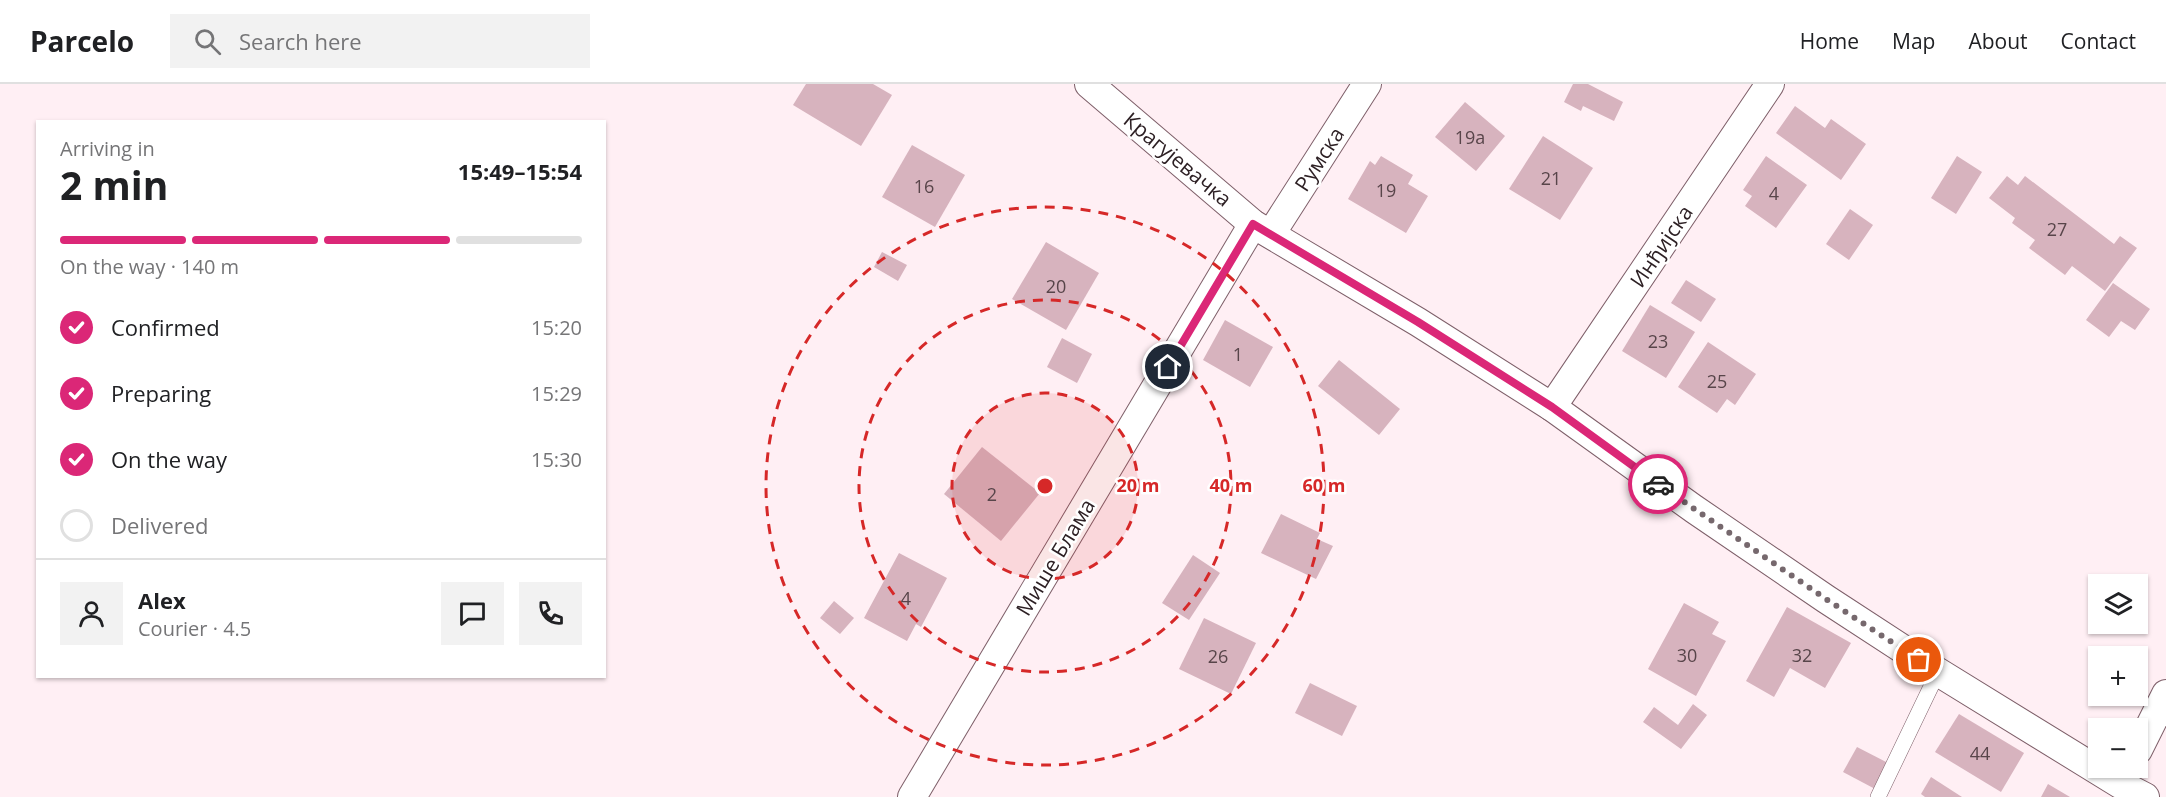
<!DOCTYPE html>
<html lang="en">
<head>
<meta charset="utf-8">
<style>
  body { margin:0; font-family:"Open Sans",sans-serif; background:#f2f2f2; color:#202124; height:100vh; display:flex; flex-direction:column; font-size:22px; white-space:nowrap }
  * { box-sizing:border-box; margin:0 }
  p { font-size:20px; color:#757577 }
  .icon { flex:none; width:33px; height:33px; fill:none; stroke:currentColor; stroke-width:2; stroke-linecap:round; stroke-linejoin:round }
  .map { position:relative; flex:1; overflow:hidden }
  .sheet { position:absolute; left:36px; top:36px; width:570px; height:558px; display:flex; flex-direction:column; background:#fff; border-radius:0px; box-shadow:0 2px 4px #0004 }
  .sheet>* { flex:none }
  .buttons { position:absolute; left:2088px; top:490px; display:grid; gap:12px }
  .buttons a { display:grid; place-items:center; width:60px; height:60px; border-radius:0px; background:#fff; box-shadow:0 2px 4px #0004; font-size:30px }
  .pin { position:absolute; display:grid; place-items:center; width:51px; height:51px; color:#fff; margin:-26px; border:3px solid #fff; border-radius:50%; box-shadow:0 2px 6px #0007 }
  .courier { position:absolute; display:grid; place-items:center; width:60px; height:60px; margin:-30px; border:4px solid #db2777; border-radius:50%; background:#fff; color:#222; box-shadow:0 2px 8px #0007 }
  .headline em { font-style:normal; font-weight:700 }
  .headline div { display:flex; flex-direction:column-reverse }
  .headline { display:flex; align-items:center; justify-content:space-between; height:102px; padding:0 24px }
  h1 { font-size:39px; font-weight:700; line-height:45px }
  .bar { display:grid; grid-template-columns:repeat(4,1fr); gap:9px 6px; align-content:center; height:72px; padding:0 24px }
  .bar i { height:8px; border-radius:4px; background:#e0e0e0 }
  .bar .selected { background:#db2777 }
  .bar p { grid-column:span 4 }
  .line { display:flex; align-items:center; gap:15px; padding:0 24px; border-top:2px solid #e0e0e0 }
  .line div { flex:1 }
  .round { display:grid; place-items:center; flex:none; width:63px; height:63px; border-radius:0px; background:#f2f2f2 }
  ol { padding:0 24px; list-style:none }
  li { display:flex; align-items:center; gap:18px; height:66px }
  li p { margin-inline-start:auto }
  li .icon { padding:6px; border-radius:50%; background:#db2777; color:#fff; stroke-width:4 }
  li:last-child { color:#757577 }
  li i { width:33px; height:33px; border:3px solid #e0e0e0; border-radius:50% }
  header { display:flex; align-items:center; gap:36px; box-sizing:border-box; height:84px; padding:0 30px; background:#fff; border-bottom:2px solid #e0e0e0 }
  header strong { font-size:28px }
  nav { display:flex; gap:33px; margin-inline-start:auto; font-size:21px }
  .search { width:420px; height:54px; background:#f2f2f2; display:flex; align-items:center; gap:15px; box-sizing:border-box; padding:0 21px; border-radius:0px; color:#757577; font-size:22px }
  .map>svg:first-child { display:block }
  .building { fill:#d7b3be }
  .lines { fill:none; stroke-linecap:round; stroke-linejoin:round }
  .service-casing { stroke:#7e5f69; stroke-width:16 }
  .minor-casing { stroke:#7e5f69; stroke-width:30 }
  .service { stroke:#fff; stroke-width:15 }
  .minor { stroke:#fff; stroke-width:28 }
  .done { stroke:#76686d; stroke-width:6; stroke-dasharray:0 10.8 }
  .route { stroke:#db2777; stroke-width:8 }
  .ring { fill:none; stroke:#d62828; stroke-width:3; stroke-dasharray:10 8 }
  .labels { text-anchor:middle; dominant-baseline:central; stroke-width:5; stroke-linejoin:round; paint-order:stroke }
  .number-label { font-size:18px; fill:#58454a }
  .street-label { font-size:21px; fill:#2d2024; stroke:#fff }
  .centre { fill:#d62828; stroke:#fff; stroke-width:3 }
  .ring-label { font-size:18px; text-anchor:middle; font-weight:bold; fill:#d62828; stroke:#fff; stroke-width:5; stroke-linejoin:round; paint-order:stroke }
</style>
</head>
<body>
<header>
<strong>Parcelo</strong>
<div class="search"><svg class="icon" aria-label="search" viewBox="0 0 24 24"><circle cx="10" cy="10" r="6"/><path d="M15 15l6 6"/></svg>Search here</div>
<nav><a>Home</a><a>Map</a><a>About</a><a>Contact</a></nav>
</header>
<div class="map">
<svg width="2166" height="713" viewBox="0 0 2166 713">
  <rect width="100%" height="100%" fill="#ffeff4"/>
  <g class="building">
    <path d="M806,0H873L892,11L861,62L793,21Z"/>
    <path d="M1573,0H1588L1623,18L1614,37L1583,22L1581,27L1564,18Z"/>
    <path d="M1465,18L1505,52L1476,87L1435,53Z"/>
    <path d="M1795,22L1825,44L1831,35L1866,60L1841,96L1776,49Z"/>
    <path d="M1543,52L1593,84L1560,136L1509,105Z"/>
    <path d="M912,61L965,91L935,143L882,113Z"/>
    <path d="M1381,72L1413,91L1408,100L1428,112L1406,149L1348,115L1370,77L1375,81Z"/>
    <path d="M1766,72L1807,101L1776,144L1745,122L1752,112L1743,106Z"/>
    <path d="M1957,72L1982,88L1956,130L1931,114Z"/>
    <path d="M2007,92L2018,101L2025,92L2114,160L2120,152L2137,164L2105,207L2072,182L2065,191L2029,164L2035,156L2012,139L2015,134L1989,114Z"/>
    <path d="M1850,125L1873,141L1849,176L1826,160Z"/>
    <path d="M1046,158L1099,189L1066,246L1012,215Z"/>
    <path d="M882,168L907,181L898,197L874,183Z"/>
    <path d="M1686,196L1716,215L1701,238L1671,219Z"/>
    <path d="M2113,199L2150,225L2135,246L2121,237L2109,253L2086,236Z"/>
    <path d="M1650,221L1695,248L1666,294L1622,267Z"/>
    <path d="M1225,236L1273,263L1250,303L1203,276Z"/>
    <path d="M1062,254L1092,270L1077,299L1047,283Z"/>
    <path d="M1708,258L1756,290L1735,321L1727,315L1717,329L1678,303Z"/>
    <path d="M1339,276L1400,325L1379,351L1318,302Z"/>
    <path d="M982,363L1040,409L1001,457L944,410Z"/>
    <path d="M1281,430L1320,449L1317,455L1333,462L1316,495L1261,469Z"/>
    <path d="M899,469L947,494L921,543L916,540L907,557L864,534Z"/>
    <path d="M1193,471L1220,489L1189,536L1162,519Z"/>
    <path d="M834,517L854,534L840,550L820,534Z"/>
    <path d="M1684,519L1719,538L1712,550L1726,557L1696,612L1648,585Z"/>
    <path d="M1787,523L1851,559L1825,604L1790,584L1774,613L1746,597Z"/>
    <path d="M1204,534L1256,559L1231,610L1179,585Z"/>
    <path d="M1310,599L1357,622L1342,652L1295,629Z"/>
    <path d="M1693,620L1707,631L1681,665L1643,638L1654,623L1678,641Z"/>
    <path d="M1959,630L2024,669L2001,708L1935,668Z"/>
    <path d="M1857,663L1890,680L1877,706L1843,688Z"/>
    <path d="M1931,693L1962,713H1925L1921,710Z"/>
    <path d="M2048,700L2070,713H2041Z"/>
  </g>
  <g class="lines">
    <g class="service-casing">
      <path id="service" d="M1878,713L1938,588"/>
    </g>
    <g class="minor-casing">
      <g id="minor">
        <path d="M1089,0L1253,140L1418,238L1552,323L1694,425L1826,515L1938,588L2120,700L2145,713"/>
        <path d="M1271,150L1367,0"/>
        <path d="M1552,323L1770,0"/>
        <path d="M2138,666L2166,610"/>
        <path d="M912,713L1253,140"/>
      </g>
    </g>
    <use href="#service" class="service"/>
    <use href="#minor" class="minor"/>
  </g>
  <g class="lines">
    <path class="done" d="M1658,400L1826,515L1919,576"/>
    <path class="route" d="M1168,283L1253,140L1418,238L1552,323L1658,400"/>
  </g>
  <circle cx="1045" cy="402" r="93" fill="#d62828" fill-opacity=".12"/>
  <g class="ring">
    <circle cx="1045" cy="402" r="93"/>
    <circle cx="1045" cy="402" r="186"/>
    <circle cx="1045" cy="402" r="279"/>
  </g>
  <g class="labels">
    <g class="number-label">
      <text x="1470" y="53">19a</text>
      <text x="1551" y="94">21</text>
      <text x="924" y="102">16</text>
      <text x="1386" y="106">19</text>
      <text x="1774" y="109">4</text>
      <text x="2057" y="145">27</text>
      <text x="1056" y="202">20</text>
      <text x="1658" y="257">23</text>
      <text x="1238" y="270">1</text>
      <text x="1717" y="297">25</text>
      <text x="992" y="410">2</text>
      <text x="906" y="514">4</text>
      <text x="1687" y="571">30</text>
      <text x="1802" y="571">32</text>
      <text x="1218" y="572">26</text>
      <text x="1980" y="669">44</text>
    </g>
    <g class="street-label">
      <text transform="translate(1178 75) rotate(40)">Крагујевачка</text>
      <text transform="translate(1319 75) rotate(-57)">Румска</text>
      <text transform="translate(1661 162) rotate(-56)">Инђијска</text>
      <text transform="translate(1055 473) rotate(-59)">Мише Блама</text>
    </g>
  </g>
  <circle cx="1045" cy="402" r="9" class="centre"/>
  <g class="ring-label">
    <text x="1138" y="408">20 m</text>
    <text x="1231" y="408">40 m</text>
    <text x="1324" y="408">60 m</text>
  </g>
</svg>
<div class="buttons">
<a><svg class="icon" aria-label="layers" viewBox="0 0 24 24"><path d="M12 4l9 5-9 5-9-5zM3 14l9 5 9-5"/></svg></a>
<a>+</a>
<a>−</a>
</div>
<div class="pin" style="left:1919px;top:576px;background:#ea580c"><svg class="icon" aria-label="bag" viewBox="0 0 24 24"><path d="M5 8h14l-1 12H6zM9 8a3 3 0 0 1 6 0"/></svg></div>
<div class="pin" style="left:1168px;top:283px;background:#1f2937"><svg class="icon" aria-label="home" viewBox="0 0 24 24"><path d="M3 11l9-7 9 7M6 9v11h12V9"/></svg></div>
<div class="courier" style="left:1658px;top:400px"><svg class="icon" aria-label="car" viewBox="0 0 24 24"><path d="M5 17H2v-5l4-1 3-4h7l3 4 3 1v5h-3M9 17h6M6 11h13"/><circle cx="7" cy="17" r="2"/><circle cx="17" cy="17" r="2"/></svg></div>
<section class="sheet">
<div class="headline"><div><h1>2 min</h1><p>Arriving in</p></div><em>15:49–15:54</em></div>
<div class="bar"><i class="selected"></i><i class="selected"></i><i class="selected"></i><i></i><p>On the way · 140 m</p></div>
<ol>
<li><svg class="icon" aria-label="check" viewBox="0 0 24 24"><path d="M5 12l5 5 9-10"/></svg>Confirmed<p>15:20</p></li>
<li><svg class="icon" aria-label="check" viewBox="0 0 24 24"><path d="M5 12l5 5 9-10"/></svg>Preparing<p>15:29</p></li>
<li><svg class="icon" aria-label="check" viewBox="0 0 24 24"><path d="M5 12l5 5 9-10"/></svg>On the way<p>15:30</p></li>
<li><i></i>Delivered</li>
</ol>
<div class="line" style="height:108px"><a class="round"><svg class="icon" aria-label="person" viewBox="0 0 24 24"><circle cx="12" cy="8" r="4"/><path d="M4 21q1-7 8-7t8 7"/></svg></a><div><b>Alex</b><p>Courier · 4.5</p></div><a class="round"><svg class="icon" aria-label="chat" viewBox="0 0 24 24"><path d="M4 5h16v11H9l-5 4z"/></svg></a><a class="round"><svg class="icon" aria-label="phone" viewBox="0 0 24 24"><path d="M5 4h4l2 5-3 2q2 4 5 5l2-3 5 2v4C11 20 4 13 5 4z"/></svg></a></div>
</section>
</div>
</body>
</html>
